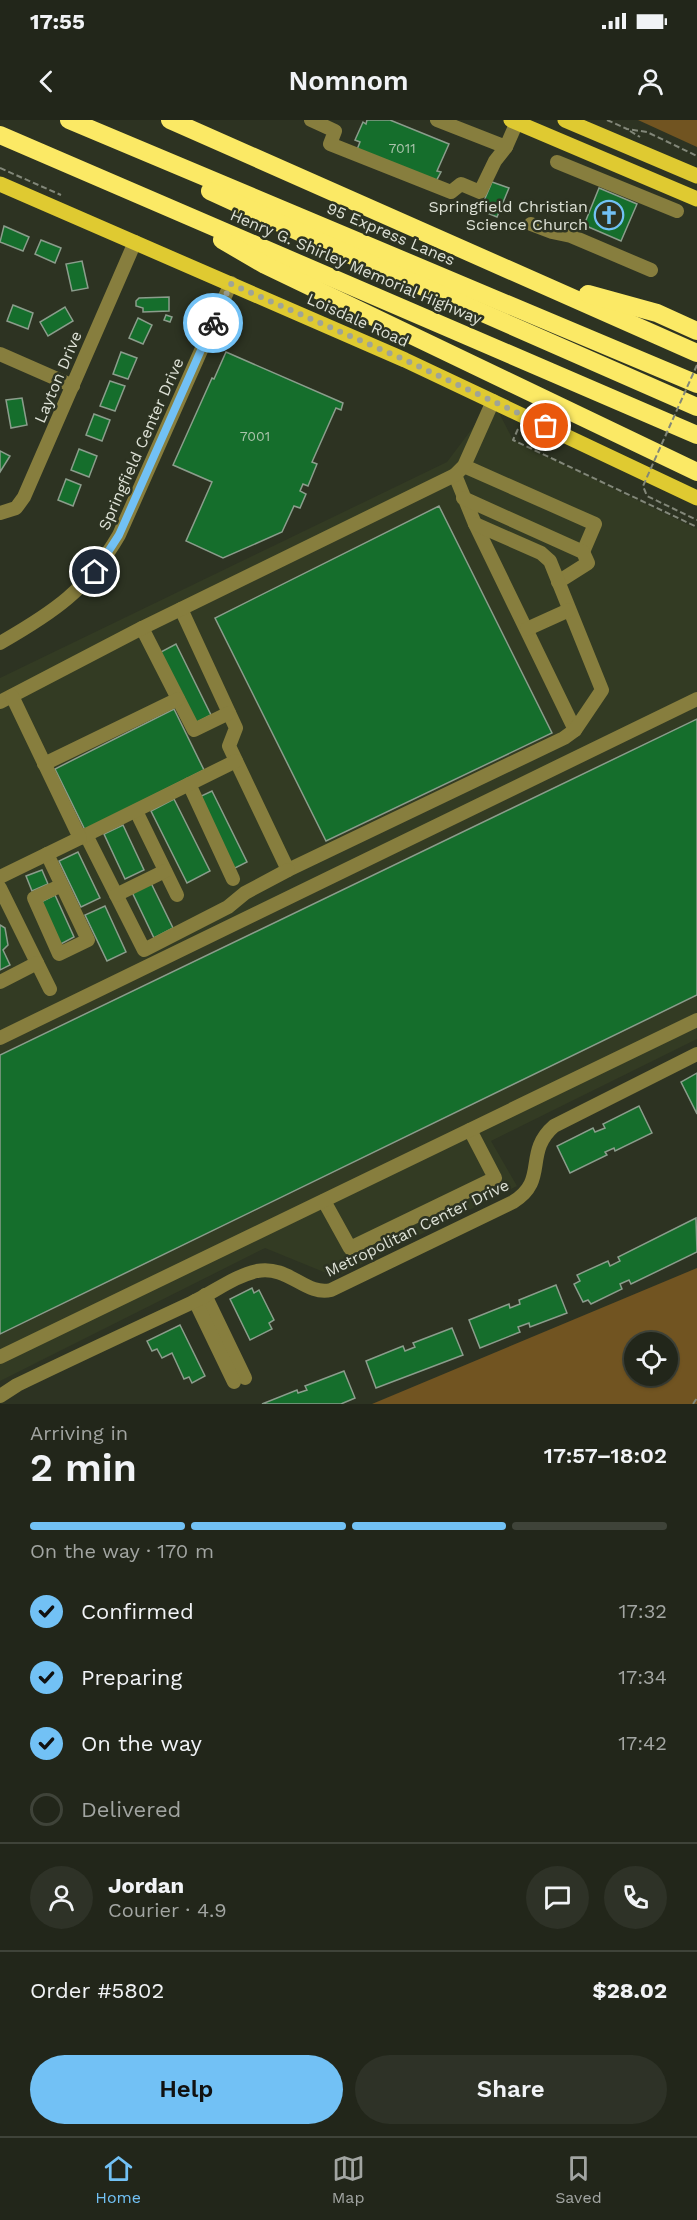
<!DOCTYPE html>
<html lang="en">
<head>
<meta charset="utf-8">
<style>
  body { margin:0; font-family:"Work Sans",sans-serif; background:#2e3227; color:#f1f3f6; height:100vh; display:flex; flex-direction:column; font-size:22px; white-space:nowrap }
  * { box-sizing:border-box; margin:0 }
  p { font-size:20px; color:#a2a5a2 }
  .icon { flex:none; width:33px; height:33px; fill:none; stroke:currentColor; stroke-width:2; stroke-linecap:round; stroke-linejoin:round }
  .map { position:relative; height:1284px; overflow:hidden }
  .side { display:flex; flex-direction:column; background:#22261a; flex:1 }
  .side>* { flex:none }
  .controls { position:absolute; left:624px; top:1212px; display:grid; gap:12px }
  .controls a { display:grid; place-items:center; width:54px; height:54px; border-radius:50%; background:#22261a; box-shadow:0 2px 4px #0004,0 0 0 2px #3f4339; font-size:30px }
  .pin { position:absolute; display:grid; place-items:center; width:51px; height:51px; color:#fff; margin:-26px; border:3px solid #fff; border-radius:50%; box-shadow:0 2px 6px #0007 }
  .courier { position:absolute; display:grid; place-items:center; width:60px; height:60px; margin:-30px; border:4px solid #72c1f5; border-radius:50%; background:#fff; color:#222; box-shadow:0 2px 8px #0007 }
  .head em { font-style:normal; font-weight:600 }
  .head div { display:flex; flex-direction:column-reverse }
  .head { display:flex; align-items:center; justify-content:space-between; height:102px; padding:0 30px }
  h1 { font-size:39px; font-weight:600; line-height:45px }
  .bar { display:grid; grid-template-columns:repeat(4,1fr); gap:9px 6px; align-content:center; height:72px; padding:0 30px }
  .bar i { height:8px; border-radius:4px; background:#3f4339 }
  .bar .selected { background:#72c1f5 }
  .bar p { grid-column:span 4 }
  .line { display:flex; align-items:center; gap:15px; padding:0 30px; border-top:2px solid #3f4339 }
  .line div { flex:1 }
  .round { display:grid; place-items:center; flex:none; width:63px; height:63px; border-radius:32px; background:#2e3227 }
  ol { padding:0 30px; list-style:none }
  li { display:flex; align-items:center; gap:18px; height:66px }
  li p { margin-inline-start:auto }
  li .icon { padding:6px; border-radius:50%; background:#72c1f5; color:#111; stroke-width:4 }
  li:last-child { color:#a2a5a2 }
  li i { width:33px; height:33px; border:3px solid #3f4339; border-radius:50% }
  .primary-button { display:flex; gap:12px; margin-top:auto; padding:12px 30px }
  .primary-button a { flex:1; height:69px; border-radius:36px; background:#72c1f5; color:#111; font-size:24px; font-weight:600; line-height:69px; text-align:center }
  .primary-button a+a { background:#2e3227; color:#f1f3f6 }
  .status { display:flex; justify-content:space-between; align-items:center; height:42px; padding:0 30px; background:#22261a; direction:ltr }
  .status svg { height:16px; fill:currentColor }
  header { display:flex; justify-content:space-between; align-items:center; height:78px; padding:0 30px; background:#22261a; font-size:27px; font-weight:600 }
  .dock { display:flex; justify-content:space-around; align-items:center; height:84px; border-top:2px solid #3f4339; background:#22261a; font-size:16px; color:#a2a5a2 }
  .dock a { display:grid; justify-items:center; gap:3px }
  .dock .selected { color:#72c1f5 }
  .map>svg:first-child { display:block }
  .built { fill:#333b23 }
  .forest { fill:#715421; fill-rule:evenodd }
  .building { fill:#156e2c; stroke:#8b9d8c; stroke-width:1.5 }
  .lines { fill:none; stroke-linecap:round; stroke-linejoin:round }
  .path { stroke:#828779; stroke-width:2; stroke-dasharray:6 3; stroke-linecap:butt }
  .minor { stroke:#877e3e; stroke-width:14 }
  .major { stroke:#dfca31; stroke-width:15 }
  .highway { stroke:#fbe965; stroke-width:18 }
  .path-bridge { stroke:#828779; stroke-width:2; stroke-dasharray:6 3; stroke-linecap:butt }
  .done { stroke:#9fa497; stroke-width:6; stroke-dasharray:0 10.8 }
  .route { stroke:#72c1f5; stroke-width:8 }
  .labels { text-anchor:middle; dominant-baseline:central; stroke-width:5; stroke-linejoin:round; paint-order:stroke }
  .number-label { font-size:14px; fill:#abc4ac }
  .poi-label { font-size:16px; fill:#dde1d6; stroke:#2d3322; text-anchor:end }
  .street-label { font-size:16px; fill:#dde1d6; stroke:#2d3322 }
</style>
</head>
<body>
<div class="status"><b>17:55</b><svg viewBox="0 0 49 12"><path d="M0 12V9h3v3zM5 12V6h3v6zM10 12V3h3v9zM15 12V0h3v12zM26 1h20v11H26zM47 4h2v5h-2z"/></svg></div>
<header><svg class="icon" aria-label="back" viewBox="0 0 24 24"><path d="M15 5l-7 7 7 7"/></svg>Nomnom<svg class="icon" aria-label="person" viewBox="0 0 24 24"><circle cx="12" cy="8" r="4"/><path d="M4 21q1-7 8-7t8 7"/></svg></header>
<div class="map">
<svg width="697" height="1284" viewBox="0 0 697 1284">
  <rect width="100%" height="100%" fill="#2d3322"/>
  <path class="built" d="M493,281L513,320L697,409V919L491,1021L517,1066L336,1157L265,1128L0,1261V558L447,342Z"/>
  <g class="forest">
    <path d="M638,0H697V27Z"/>
    <path d="M697,1148V1284H372ZM668,1222V1256H634V1222Z"/>
  </g>
  <g class="building">
    <path d="M367,0H390L449,24L437,51L441,52L435,63L356,32L360,22L355,20L363,2L366,4Z"/>
    <path d="M492,62L509,68L497,97L480,90Z"/>
    <path d="M599,68L637,84L621,121L584,105Z"/>
    <path d="M4,106L29,117L23,131L0,122Z"/>
    <path d="M41,120L61,128L55,143L35,134Z"/>
    <path d="M82,141L88,168L72,171L66,144Z"/>
    <path d="M169,177V191L143,192V188L136,186V181L139,178Z"/>
    <path d="M13,185L33,193L28,209L7,201Z"/>
    <path d="M65,187L73,201L48,216L40,202Z"/>
    <path d="M166,195L172,197L170,202L164,200Z"/>
    <path d="M138,198L152,205L143,224L129,218Z"/>
    <path d="M121,232L137,238L128,259L113,254Z"/>
    <path d="M226,232L343,283L341,290L336,288L312,342L317,344L308,366L303,364L300,371L306,374L300,388L294,386L282,412L223,438L186,421L212,362L173,345L212,258L214,259Z"/>
    <path d="M110,261L125,266L115,291L100,286Z"/>
    <path d="M22,278L27,305L11,308L6,280Z"/>
    <path d="M94,294L110,300L102,321L86,315Z"/>
    <path d="M79,329L97,336L89,357L71,350Z"/>
    <path d="M0,331L10,336L0,352Z"/>
    <path d="M66,359L81,365L73,386L58,380Z"/>
    <path d="M439,386L552,613L326,721L215,498Z"/>
    <path d="M176,524L211,595L194,604L159,533Z"/>
    <path d="M174,589L204,650L85,710L55,649Z"/>
    <path d="M697,599V875L0,1214V935Z"/>
    <path d="M212,671L247,742L233,749L197,678Z"/>
    <path d="M174,679L210,751L187,763L151,691Z"/>
    <path d="M123,705L144,750L125,759L104,714Z"/>
    <path d="M78,732L100,778L81,787L59,741Z"/>
    <path d="M42,750L48,764L32,771L26,756Z"/>
    <path d="M151,763L173,808L154,818L132,772Z"/>
    <path d="M55,775L74,817L59,825L39,783Z"/>
    <path d="M105,786L126,832L107,841L85,795Z"/>
    <path d="M0,805L5,808L8,825L3,830L10,845L0,850Z"/>
    <path d="M697,953V994L681,962Z"/>
    <path d="M639,986L652,1013L615,1031L614,1028L605,1032L607,1035L570,1053L557,1026L593,1008L595,1012L605,1008L603,1004Z"/>
    <path d="M696,1098L697,1132L631,1164L629,1160L620,1164L622,1169L591,1184L588,1180L583,1182L574,1164L580,1161L577,1155L608,1141L610,1146L620,1141L618,1137Z"/>
    <path d="M556,1165L567,1193L530,1207L529,1203L518,1207L520,1212L480,1228L469,1200L509,1184L510,1188L520,1184L519,1180Z"/>
    <path d="M252,1168L254,1173L259,1170L274,1200L269,1203L272,1209L250,1220L230,1179Z"/>
    <path d="M180,1205L205,1256L192,1263L189,1257L184,1259L172,1233L162,1238L157,1229L152,1231L147,1221Z"/>
    <path d="M452,1208L463,1235L376,1268L366,1241L403,1226L405,1231L415,1227L413,1223Z"/>
    <path d="M344,1251L355,1278L341,1284H262L297,1270L298,1273L307,1270L305,1266Z"/>
  </g>
  <g class="lines">
    <g class="path">
      <path d="M607,0L627,9L647,12L697,36"/>
      <path d="M630,11L640,17"/>
      <path d="M0,48L61,75"/>
      <path d="M518,309L513,320L697,407"/>
      <path d="M693,1284L697,1278"/>
    </g>
    <g class="minor">
      <path d="M311,0L335,11L330,24L451,72L461,64L480,72L495,41L506,27"/>
      <path d="M437,0L506,27L517,2"/>
      <path d="M557,42L677,91"/>
      <path d="M531,104L552,112L571,116L651,150"/>
      <path d="M0,234L73,266"/>
      <path d="M464,346L595,404L583,432"/>
      <path d="M455,355L475,404L575,610"/>
      <path d="M463,378L583,432L588,443L558,462"/>
      <path d="M0,393L16,388L24,377L135,122"/>
      <path d="M181,489L236,608L229,626L288,750L564,618L575,610L602,570L550,441L541,433L475,404"/>
      <path d="M142,508L194,610L229,593"/>
      <path d="M527,509L569,490"/>
      <path d="M0,523C54,492 87,470 119,415L231,163"/>
      <path d="M0,582L142,508L455,355L464,346L493,281"/>
      <path d="M44,644L178,579"/>
      <path d="M189,664L233,759"/>
      <path d="M136,691L177,775"/>
      <path d="M86,715L144,830L228,787L245,773L288,750"/>
      <path d="M80,718L236,641"/>
      <path d="M47,734L88,820L59,834L34,778L62,765"/>
      <path d="M0,757L80,718L12,576"/>
      <path d="M0,768L50,869"/>
      <path d="M116,775L165,751"/>
      <path d="M0,862L37,843"/>
      <path d="M0,918L697,579"/>
      <path d="M324,1081L350,1128L495,1058L470,1010"/>
      <path d="M205,1175L245,1258"/>
      <path d="M195,1181L234,1262"/>
      <path d="M0,1237L697,900"/>
      <path d="M0,1276L17,1265C75,1237 133,1210 191,1183C213,1173 234,1156 257,1151C289,1145 305,1176 331,1170L513,1082C549,1060 523,1033 554,1006L697,934"/>
    </g>
    <g class="major">
      <path d="M511,0L697,79"/>
      <path d="M565,0L697,56"/>
      <path d="M0,64L405,240L697,378"/>
    </g>
    <g class="highway">
      <path d="M69,0L697,264"/>
      <path d="M170,0L697,233"/>
      <path d="M0,15L697,315"/>
      <path d="M210,71L321,122L697,287"/>
      <path d="M222,120L265,145L697,352"/>
      <path d="M588,174L657,193L697,211"/>
    </g>
    <path class="path-bridge" d="M697,245L643,366L647,376L697,400"/>
  </g>
  <g class="lines">
    <path class="done" d="M213,203L231,164L405,240L546,306"/>
    <path class="route" d="M95,452L119,415L213,203"/>
  </g>
  <defs>
    <g id="church-ring" transform="scale(1.5)"><circle r="9.5" fill="#2d3322" stroke="#72c1f5" stroke-width="1.5"/><path d="M-1.2-6h2.4v3.5h3.3v2.4h-3.3V6h-2.4V-.1h-3.3v-2.4h3.3Z" fill="#72c1f5"/></g>
  </defs>
  <g fill-rule="evenodd">
    <use href="#church-ring" x="609" y="95"/>
  </g>
  <g class="labels">
    <g class="number-label">
      <text x="402" y="28">7011</text>
      <text x="255" y="316">7001</text>
    </g>
    <g class="poi-label">
      <text x="588" y="86">Springfield Christian<tspan x="588" dy="18">Science Church</tspan></text>
    </g>
    <g class="street-label">
      <text transform="translate(391 114) rotate(23)">95 Express Lanes</text>
      <text transform="translate(356 147) rotate(23)">Henry G. Shirley Memorial Highway</text>
      <text transform="translate(358 200) rotate(24)">Loisdale Road</text>
      <text transform="translate(58 257) rotate(-67)">Layton Drive</text>
      <text transform="translate(141 324) rotate(-66)">Springfield Center Drive</text>
      <text transform="translate(417 1108) rotate(-26)">Metropolitan Center Drive</text>
    </g>
  </g>
</svg>
<div class="controls">
<a><svg class="icon" aria-label="locate" viewBox="0 0 24 24"><circle cx="12" cy="12" r="6"/><path d="M12 2v4M12 18v4M2 12h4M18 12h4"/></svg></a>
</div>
<div class="pin" style="left:546px;top:306px;background:#ea580c"><svg class="icon" aria-label="bag" viewBox="0 0 24 24"><path d="M5 8h14l-1 12H6zM9 8a3 3 0 0 1 6 0"/></svg></div>
<div class="pin" style="left:95px;top:452px;background:#1f2937"><svg class="icon" aria-label="home" viewBox="0 0 24 24"><path d="M3 11l9-7 9 7M6 9v11h12V9"/></svg></div>
<div class="courier" style="left:213px;top:203px"><svg class="icon" aria-label="bike" viewBox="0 0 24 24"><circle cx="6" cy="16" r="4"/><circle cx="18" cy="16" r="4"/><path d="M6 16l4-8h5l3 8M10 8l3 8H6M13 5h3"/></svg></div>
</div>
<section class="side">
<div class="head"><div><h1>2 min</h1><p>Arriving in</p></div><em>17:57–18:02</em></div>
<div class="bar"><i class="selected"></i><i class="selected"></i><i class="selected"></i><i></i><p>On the way · 170 m</p></div>
<ol>
<li><svg class="icon" aria-label="check" viewBox="0 0 24 24"><path d="M5 12l5 5 9-10"/></svg>Confirmed<p>17:32</p></li>
<li><svg class="icon" aria-label="check" viewBox="0 0 24 24"><path d="M5 12l5 5 9-10"/></svg>Preparing<p>17:34</p></li>
<li><svg class="icon" aria-label="check" viewBox="0 0 24 24"><path d="M5 12l5 5 9-10"/></svg>On the way<p>17:42</p></li>
<li><i></i>Delivered</li>
</ol>
<div class="line" style="height:108px"><a class="round"><svg class="icon" aria-label="person" viewBox="0 0 24 24"><circle cx="12" cy="8" r="4"/><path d="M4 21q1-7 8-7t8 7"/></svg></a><div><b>Jordan</b><p>Courier · 4.9</p></div><a class="round"><svg class="icon" aria-label="chat" viewBox="0 0 24 24"><path d="M4 5h16v11H9l-5 4z"/></svg></a><a class="round"><svg class="icon" aria-label="phone" viewBox="0 0 24 24"><path d="M5 4h4l2 5-3 2q2 4 5 5l2-3 5 2v4C11 20 4 13 5 4z"/></svg></a></div>
<div class="line" style="height:78px"><div>Order #5802</div><b>$28.02</b></div>
<div class="primary-button"><a>Help</a><a>Share</a></div>
</section>
<nav class="dock">
<a class="selected"><svg class="icon" aria-label="home" viewBox="0 0 24 24"><path d="M3 11l9-7 9 7M6 9v11h12V9"/></svg>Home</a>
<a><svg class="icon" aria-label="map" viewBox="0 0 24 24"><path d="M3 6l6-2 6 2 6-2v14l-6 2-6-2-6 2zM9 4v14M15 6v14"/></svg>Map</a>
<a><svg class="icon" aria-label="saved" viewBox="0 0 24 24"><path d="M7 4h10v16l-5-4-5 4z"/></svg>Saved</a>
</nav>
</body>
</html>
